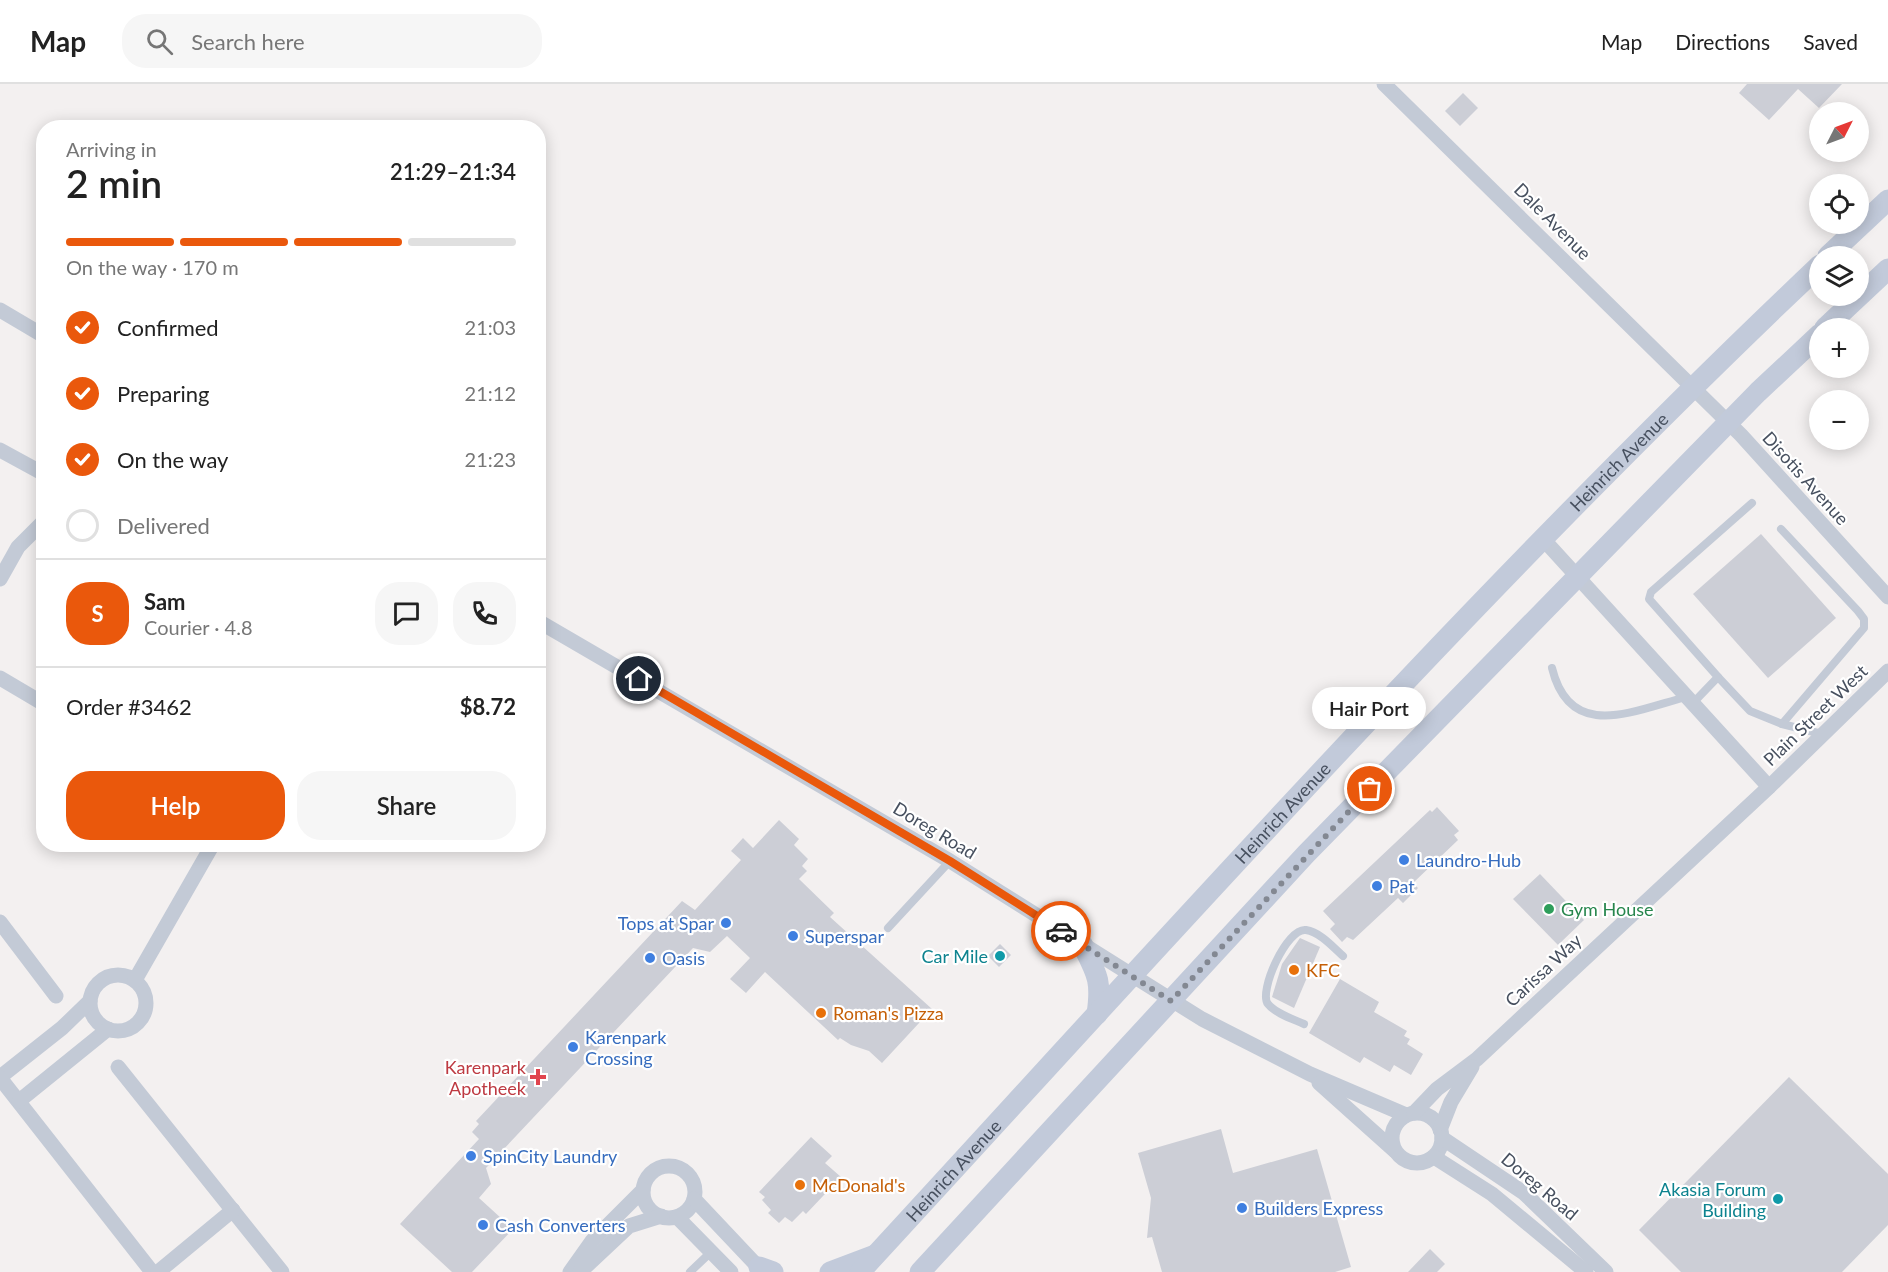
<!DOCTYPE html>
<html lang="en">
<head>
<meta charset="utf-8">
<style>
  body { margin:0; font-family:Lato,sans-serif; background:#f6f6f6; color:#222; height:100vh; display:flex; flex-direction:column; font-size:22px; white-space:nowrap }
  * { box-sizing:border-box; margin:0 }
  p { font-size:20px; color:#767676 }
  .icon { flex:none; width:33px; height:33px; fill:none; stroke:currentColor; stroke-width:2; stroke-linecap:round; stroke-linejoin:round }
  .map { position:relative; flex:1; overflow:hidden }
  .side { position:absolute; left:36px; top:36px; width:510px; height:732px; display:flex; flex-direction:column; background:#fff; border-radius:24px; box-shadow:0 3px 15px #0003 }
  .side>* { flex:none }
  .needle { width:39px; rotate:48deg }
  .buttons { position:absolute; left:1809px; top:18px; display:grid; gap:12px }
  .buttons a { display:grid; place-items:center; width:60px; height:60px; border-radius:50%; background:#fff; box-shadow:0 3px 15px #0003; font-size:30px }
  .pin { position:absolute; display:grid; place-items:center; width:51px; height:51px; color:#fff; margin:-26px; border:3px solid #fff; border-radius:50%; box-shadow:0 2px 6px #0007 }
  .courier { position:absolute; display:grid; place-items:center; width:60px; height:60px; margin:-30px; border:4px solid #ea580c; border-radius:50%; background:#fff; color:#222; box-shadow:0 2px 8px #0007 }
  .bubble { position:absolute; height:42px; border-radius:21px; background:#fff; box-shadow:0 3px 15px #0003; font-size:20px; font-weight:600; line-height:42px; text-align:center }
  .head em { font-style:normal; font-weight:600 }
  .head div { display:flex; flex-direction:column-reverse }
  .head { display:flex; align-items:center; justify-content:space-between; height:102px; padding:0 30px }
  h1 { font-size:39px; font-weight:600; line-height:45px }
  .bar { display:grid; grid-template-columns:repeat(4,1fr); gap:9px 6px; align-content:center; height:72px; padding:0 30px }
  .bar i { height:8px; border-radius:4px; background:#e0e0e0 }
  .bar .on { background:#ea580c }
  .bar p { grid-column:span 4 }
  .line { display:flex; align-items:center; gap:15px; padding:0 30px; border-top:2px solid #e0e0e0 }
  .line div { flex:1 }
  .round { display:grid; place-items:center; flex:none; width:63px; height:63px; border-radius:24px; background:#f6f6f6 }
  ol { padding:0 30px; list-style:none }
  li { display:flex; align-items:center; gap:18px; height:66px }
  li p { margin-inline-start:auto }
  li .icon { padding:6px; border-radius:50%; background:#ea580c; color:#fff; stroke-width:4 }
  li:last-child { color:#767676 }
  li i { width:33px; height:33px; border:3px solid #e0e0e0; border-radius:50% }
  .button { display:flex; gap:12px; margin-top:auto; padding:12px 30px }
  .button a { flex:1; height:69px; border-radius:24px; background:#ea580c; color:#fff; font-size:24px; font-weight:600; line-height:69px; text-align:center }
  .button a+a { background:#f6f6f6; color:#222 }
  header { display:flex; align-items:center; gap:36px; box-sizing:border-box; height:84px; padding:0 30px; background:#fff; border-bottom:2px solid #e0e0e0 }
  header strong { font-size:28px }
  nav { display:flex; gap:33px; margin-inline-start:auto; font-size:21px }
  .search { width:420px; height:54px; background:#f6f6f6; display:flex; align-items:center; gap:15px; box-sizing:border-box; padding:0 21px; border-radius:24px; color:#767676; font-size:22px }
  .map>svg:first-child { display:block }
  .building { fill:#ccced6 }
  .lines { fill:none; stroke-linecap:round; stroke-linejoin:round }
  .lane { stroke:#c3cad6; stroke-width:8 }
  .street { stroke:#c3cad6; stroke-width:15 }
  .secondary { stroke:#c2cada; stroke-width:21 }
  .done { stroke:#838892; stroke-width:6; stroke-dasharray:0 10.8 }
  .route { stroke:#ea580c; stroke-width:8 }
  .shop-dot { fill:#3f7fe0; stroke:#fff; stroke-width:2 }
  .leisure-dot { fill:#2e9e5b; stroke:#fff; stroke-width:2 }
  .culture-dot { fill:#0f9aa8; stroke:#fff; stroke-width:2 }
  .food-dot { fill:#e8710a; stroke:#fff; stroke-width:2 }
  .health-dot { fill:#e0444e; stroke:#fff; stroke-width:2 }
  .labels { text-anchor:middle; dominant-baseline:central; stroke-width:4.5; stroke-linejoin:round; paint-order:stroke }
  .street-label { font-size:18px; fill:#47505f; stroke:#fff }
  .shop-label { font-size:18px; fill:#366cbe; stroke:#fff; text-anchor:start }
  .leisure-label { font-size:18px; fill:#27864d; stroke:#fff; text-anchor:start }
  .culture-label { font-size:18px; fill:#0d838f; stroke:#fff; text-anchor:end }
  .food-label { font-size:18px; fill:#c56008; stroke:#fff; text-anchor:start }
  .health-label { font-size:18px; fill:#be3a42; stroke:#fff; text-anchor:end }
</style>
</head>
<body>
<header>
<strong>Map</strong>
<div class="search"><svg class="icon" aria-label="search" viewBox="0 0 24 24"><circle cx="10" cy="10" r="6"/><path d="M15 15l6 6"/></svg>Search here</div>
<nav><a>Map</a><a>Directions</a><a>Saved</a></nav>
</header>
<div class="map">
<svg width="1888" height="1188" viewBox="0 0 1888 1188">
  <rect width="100%" height="100%" fill="#f3f0f0"/>
  <g class="building">
    <path d="M1747,0H1842L1819,24L1798,5L1769,36L1739,9Z"/>
    <path d="M1463,9L1478,24L1460,42L1445,27Z"/>
    <path d="M1761,450L1836,534L1768,594L1693,510Z"/>
    <path d="M1437,723L1459,747L1454,751L1458,756L1413,799L1418,804L1403,819L1398,814L1353,856L1347,853L1342,858L1330,845L1335,840L1323,827L1430,726L1432,728Z"/>
    <path d="M779,736L799,755L794,761L808,775L802,782L807,787L799,795L834,829L830,833L932,925L882,979L869,967L851,961L840,954L838,956L765,888L746,909L730,895L750,874L727,852L710,868L693,864L486,1084L491,1100L479,1114L513,1145L472,1188H452L400,1140L479,1055L472,1048L479,1040L476,1037L668,832L682,817L695,826L741,776L731,767L743,754L753,764Z"/>
    <path d="M1540,790L1584,836L1558,861L1513,815Z"/>
    <path d="M1300,854L1320,863L1294,924L1272,913L1282,880Z"/>
    <path d="M1000,860L1011,871L999,883L988,872Z"/>
    <path d="M1340,895L1379,918L1374,928L1407,947L1404,952L1410,955L1407,960L1423,970L1411,991L1394,981L1390,988L1364,973L1360,979L1309,949Z"/>
    <path d="M1789,993L1888,1090V1141L1842,1188H1681L1639,1146Z"/>
    <path d="M1221,1045L1233,1089L1317,1065L1351,1183L1335,1188H1162L1152,1153L1147,1154L1151,1114L1138,1069Z"/>
    <path d="M811,1053L832,1072L825,1079L841,1093L806,1130L803,1127L792,1138L785,1133L779,1139L768,1129L771,1126L762,1116L765,1113L759,1108Z"/>
    <path d="M1430,1165L1445,1180L1437,1188H1408Z"/>
  </g>
  <g class="lines">
    <g class="lane">
      <path d="M1552,584C1570,658 1633,627 1686,613"/>
      <path d="M1718,593L1750,627L1782,640L1864,544V535L1858,527L1781,445"/>
      <path d="M1692,620L1718,593L1649,515L1651,508L1752,419"/>
      <path d="M1782,640L1822,650"/>
      <path d="M888,844L950,777"/>
      <path d="M1304,940C1293,935 1276,930 1268,920C1258,908 1287,843 1306,846C1320,848 1333,863 1343,872"/>
      <path d="M690,1188L711,1168"/>
    </g>
    <g class="street">
      <path d="M1384,0L1741,351L1888,513"/>
      <path d="M0,226L44,252"/>
      <path d="M0,366L44,390"/>
      <path d="M44,416V426"/>
      <path d="M1544,456L1769,703"/>
      <path d="M0,495L18,463L44,437"/>
      <path d="M538,537L950,777L1202,935L1310,990L1406,1031"/>
      <path d="M0,594L44,620"/>
      <path d="M0,838L56,912"/>
      <circle cx="118" cy="919" r="28"/>
      <path d="M135,896L213,760"/>
      <path d="M118,983L282,1188"/>
      <path d="M0,993L62,944L90,917"/>
      <path d="M0,994L152,1188"/>
      <path d="M1319,999L1395,1067"/>
      <path d="M19,1017L108,945"/>
      <circle cx="1417" cy="1054" r="25"/>
      <path d="M1414,1029L1437,1005L1477,975L1769,703L1888,587"/>
      <path d="M1440,1046L1451,1018L1472,983"/>
      <path d="M1442,1054L1524,1109L1606,1188"/>
      <path d="M1434,1073L1492,1110L1586,1188"/>
      <circle cx="669" cy="1108" r="26"/>
      <path d="M694,1115L763,1188"/>
      <path d="M677,1133L731,1188"/>
      <path d="M158,1188L233,1126"/>
      <path d="M570,1188L592,1157L643,1106"/>
      <path d="M580,1188L629,1142L661,1132"/>
    </g>
    <g class="secondary">
      <path d="M1828,172L1888,116"/>
      <path d="M1825,244L1888,185"/>
      <path d="M1082,860C1097,890 1102,896 1097,930"/>
      <path d="M759,1183L773,1188"/>
      <path d="M830,1188L875,1171"/>
      <path id="s1" d="M860,1188C1174,847 1483,500 1820,181"/>
      <path d="M920,1188L1306,770L1758,308L1820,250"/>
    </g>
  </g>
  <g class="lines">
    <path class="done" d="M1061,847L1171,917L1370,705"/>
    <path class="route" d="M639,595L950,777L1061,847"/>
  </g>
  <g class="shop-dot">
    <circle cx="1404" cy="776" r="6"/>
    <circle cx="1377" cy="802" r="6"/>
    <circle cx="726" cy="839" r="6"/>
    <circle cx="793" cy="852" r="6"/>
    <circle cx="650" cy="874" r="6"/>
    <circle cx="573" cy="963" r="6"/>
    <circle cx="471" cy="1072" r="6"/>
    <circle cx="1242" cy="1124" r="6"/>
    <circle cx="483" cy="1141" r="6"/>
  </g>
  <circle class="leisure-dot" cx="1549" cy="825" r="6"/>
  <g class="culture-dot">
    <circle cx="1000" cy="872" r="6"/>
    <circle cx="1778" cy="1115" r="6"/>
  </g>
  <g class="food-dot">
    <circle cx="1294" cy="886" r="6"/>
    <circle cx="821" cy="929" r="6"/>
    <circle cx="800" cy="1101" r="6"/>
  </g>
  <path class="health-dot" d="M535 984h6v6h6v6h-6v6h-6v-6h-6v-6h6z"/>
  <g class="labels">
    <g class="street-label">
      <text transform="translate(1553 137) rotate(45)">Dale Avenue</text>
      <text stroke="none"><textPath href="#s1" startOffset="1110">Heinrich Avenue</textPath></text>
      <text transform="translate(1806 394) rotate(48)">Disotis Avenue</text>
      <text transform="translate(1815 631) rotate(-44)">Plain Street West</text>
      <text stroke="none"><textPath href="#s1" startOffset="624">Heinrich Avenue</textPath></text>
      <text transform="translate(935 746) rotate(31)">Doreg Road</text>
      <text transform="translate(1543 886) rotate(-43)">Carissa Way</text>
      <text stroke="none"><textPath href="#s1" startOffset="138">Heinrich Avenue</textPath></text>
      <text transform="translate(1540 1102) rotate(40)">Doreg Road</text>
    </g>
    <g class="shop-label">
      <text x="1416" y="776">Laundro-Hub</text>
      <text x="1389" y="802">Pat</text>
      <text x="714" y="839" text-anchor="end">Tops at Spar</text>
      <text x="805" y="852">Superspar</text>
      <text x="662" y="874">Oasis</text>
      <text x="585" y="953">Karenpark<tspan x="585" dy="21">Crossing</tspan></text>
      <text x="483" y="1072">SpinCity Laundry</text>
      <text x="1254" y="1124">Builders Express</text>
      <text x="495" y="1141">Cash Converters</text>
    </g>
    <g class="leisure-label">
      <text x="1561" y="825">Gym House</text>
    </g>
    <g class="culture-label">
      <text x="988" y="872">Car Mile</text>
      <text x="1766" y="1105">Akasia Forum<tspan x="1766" dy="21">Building</tspan></text>
    </g>
    <g class="food-label">
      <text x="1306" y="886">KFC</text>
      <text x="833" y="929">Roman's Pizza</text>
      <text x="812" y="1101">McDonald's</text>
    </g>
    <g class="health-label">
      <text x="526" y="983">Karenpark<tspan x="526" dy="21">Apotheek</tspan></text>
    </g>
  </g>
</svg>
<div class="buttons">
<a><svg class="needle" viewBox="-14 -14 28 28"><path d="M0-13l5 13h-10z" fill="#e53935"/><path d="M0 13l5-13h-10z" fill="#767676"/></svg></a>
<a><svg class="icon" aria-label="locate" viewBox="0 0 24 24"><circle cx="12" cy="12" r="6"/><path d="M12 2v4M12 18v4M2 12h4M18 12h4"/></svg></a>
<a><svg class="icon" aria-label="layers" viewBox="0 0 24 24"><path d="M12 4l9 5-9 5-9-5zM3 14l9 5 9-5"/></svg></a>
<a>+</a>
<a>−</a>
</div>
<div class="pin" style="left:1370px;top:705px;background:#ea580c"><svg class="icon" aria-label="bag" viewBox="0 0 24 24"><path d="M5 8h14l-1 12H6zM9 8a3 3 0 0 1 6 0"/></svg></div>
<div class="pin" style="left:639px;top:595px;background:#1f2937"><svg class="icon" aria-label="home" viewBox="0 0 24 24"><path d="M3 11l9-7 9 7M6 9v11h12V9"/></svg></div>
<div class="courier" style="left:1061px;top:847px"><svg class="icon" aria-label="car" viewBox="0 0 24 24"><path d="M5 17H2v-5l4-1 3-4h7l3 4 3 1v5h-3M9 17h6M6 11h13"/><circle cx="7" cy="17" r="2"/><circle cx="17" cy="17" r="2"/></svg></div>
<div class="bubble" style="left:1312px;top:603px;width:114px">Hair Port</div>
<section class="side">
<div class="head"><div><h1>2 min</h1><p>Arriving in</p></div><em>21:29–21:34</em></div>
<div class="bar"><i class="on"></i><i class="on"></i><i class="on"></i><i></i><p>On the way · 170 m</p></div>
<ol>
<li><svg class="icon" aria-label="check" viewBox="0 0 24 24"><path d="M5 12l5 5 9-10"/></svg>Confirmed<p>21:03</p></li>
<li><svg class="icon" aria-label="check" viewBox="0 0 24 24"><path d="M5 12l5 5 9-10"/></svg>Preparing<p>21:12</p></li>
<li><svg class="icon" aria-label="check" viewBox="0 0 24 24"><path d="M5 12l5 5 9-10"/></svg>On the way<p>21:23</p></li>
<li><i></i>Delivered</li>
</ol>
<div class="line" style="height:108px"><b class="round" style="background:#ea580c;color:#fff">S</b><div><b>Sam</b><p>Courier · 4.8</p></div><a class="round"><svg class="icon" aria-label="chat" viewBox="0 0 24 24"><path d="M4 5h16v11H9l-5 4z"/></svg></a><a class="round"><svg class="icon" aria-label="phone" viewBox="0 0 24 24"><path d="M5 4h4l2 5-3 2q2 4 5 5l2-3 5 2v4C11 20 4 13 5 4z"/></svg></a></div>
<div class="line" style="height:78px"><div>Order #3462</div><b>$8.72</b></div>
<div class="button"><a>Help</a><a>Share</a></div>
</section>
</div>
</body>
</html>
